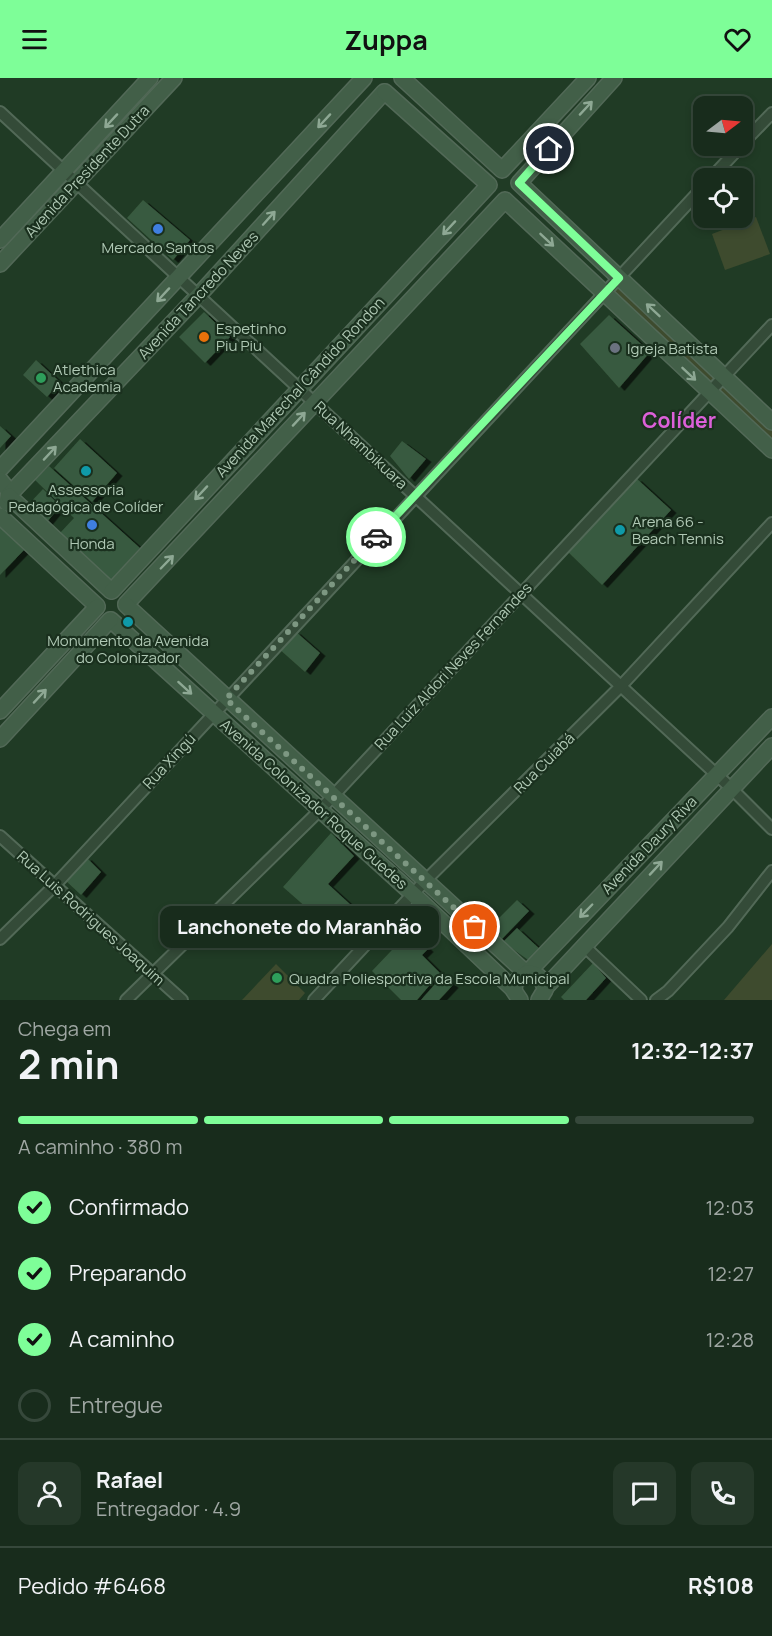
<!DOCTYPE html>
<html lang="pt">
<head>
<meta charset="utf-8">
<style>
  body { margin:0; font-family:Manrope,sans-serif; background:#253829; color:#f1f3f6; height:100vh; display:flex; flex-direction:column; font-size:22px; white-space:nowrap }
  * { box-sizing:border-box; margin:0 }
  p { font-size:20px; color:#9fa7a3 }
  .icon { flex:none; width:33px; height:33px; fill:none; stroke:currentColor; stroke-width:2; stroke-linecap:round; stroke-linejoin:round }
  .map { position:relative; height:922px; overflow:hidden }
  .details { display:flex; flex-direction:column; background:#182c1c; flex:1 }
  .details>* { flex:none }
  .needle { width:39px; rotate:74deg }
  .tools { position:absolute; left:693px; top:18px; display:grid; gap:12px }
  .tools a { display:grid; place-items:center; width:60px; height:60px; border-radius:12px; background:#182c1c; box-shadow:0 3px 9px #0003,0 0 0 2px #36483b; font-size:30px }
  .pin { position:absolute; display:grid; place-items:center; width:51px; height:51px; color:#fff; margin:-26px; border:3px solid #fff; border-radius:50%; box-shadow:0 2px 6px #0007 }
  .courier { position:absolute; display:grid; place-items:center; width:60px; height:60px; margin:-30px; border:4px solid #7efe98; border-radius:50%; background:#fff; color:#222; box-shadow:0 2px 8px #0007 }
  .bubble { position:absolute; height:42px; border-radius:12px; background:#182c1c; box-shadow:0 3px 9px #0003,0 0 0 2px #36483b; font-size:20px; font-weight:700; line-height:42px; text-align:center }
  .head em { font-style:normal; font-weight:700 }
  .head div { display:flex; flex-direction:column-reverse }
  .head { display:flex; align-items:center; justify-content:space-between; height:102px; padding:0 18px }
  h1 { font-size:39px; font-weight:700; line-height:45px }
  .bar { display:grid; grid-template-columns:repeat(4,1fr); gap:9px 6px; align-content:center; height:72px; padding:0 18px }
  .bar i { height:8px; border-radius:4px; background:#36483b }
  .bar .selected { background:#7efe98 }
  .bar p { grid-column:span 4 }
  .line { display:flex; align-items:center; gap:15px; padding:0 18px; border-top:2px solid #36483b }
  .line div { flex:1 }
  .round { display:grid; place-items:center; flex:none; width:63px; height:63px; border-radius:12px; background:#253829 }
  ol { padding:0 18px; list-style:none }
  li { display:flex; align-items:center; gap:18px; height:66px }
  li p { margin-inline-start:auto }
  li .icon { padding:6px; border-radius:50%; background:#7efe98; color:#111; stroke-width:4 }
  li:last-child { color:#9fa7a3 }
  li i { width:33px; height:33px; border:3px solid #36483b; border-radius:50% }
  header { display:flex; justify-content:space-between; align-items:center; height:78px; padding:0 18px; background:#7efe98; color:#111; font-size:27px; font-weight:700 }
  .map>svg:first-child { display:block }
  .green { fill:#3e4b2e }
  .building { fill:#395a3f; filter:url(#shadow) }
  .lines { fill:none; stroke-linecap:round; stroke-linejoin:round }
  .street-casing { stroke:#526957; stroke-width:14 }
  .secondary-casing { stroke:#526957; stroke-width:18 }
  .street { stroke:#344b38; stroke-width:10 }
  .secondary { stroke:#425f48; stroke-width:15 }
  .oneway { stroke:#8ea894 }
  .done { stroke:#7d9782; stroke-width:6; stroke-dasharray:0 10.8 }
  .route { stroke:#7efe98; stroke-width:8 }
  .shop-dot { fill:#3f7fe0; stroke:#1a301e; stroke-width:2 }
  .food-dot { fill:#e8710a; stroke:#1a301e; stroke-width:2 }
  .worship-dot { fill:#6b7280; stroke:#1a301e; stroke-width:2 }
  .leisure-dot { fill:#2e9e5b; stroke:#1a301e; stroke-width:2 }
  .culture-dot { fill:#0f9aa8; stroke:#1a301e; stroke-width:2 }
  .labels { text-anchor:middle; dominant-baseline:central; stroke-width:4.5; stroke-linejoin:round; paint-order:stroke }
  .street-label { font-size:15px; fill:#afc8b4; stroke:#1a301e }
  .poi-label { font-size:15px; fill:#afc8b4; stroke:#1a301e; text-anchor:start }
  .district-label { font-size:21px; font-weight:bold; fill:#dc60d9; stroke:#1a301e }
</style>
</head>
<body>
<header><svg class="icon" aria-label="menu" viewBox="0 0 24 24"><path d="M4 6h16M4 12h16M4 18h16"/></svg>Zuppa<svg class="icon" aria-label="heart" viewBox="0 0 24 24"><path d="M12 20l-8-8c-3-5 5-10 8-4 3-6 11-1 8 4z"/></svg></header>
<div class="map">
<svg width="772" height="922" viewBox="0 0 772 922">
  <defs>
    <filter id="shadow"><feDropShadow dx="5.5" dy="3" stdDeviation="0" flood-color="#0009"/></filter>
  </defs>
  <rect width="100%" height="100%" fill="#203b25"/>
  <g class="green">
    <path d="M756,139L770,176L725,192L712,156Z"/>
    <path d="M619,200L724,298L709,314L604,216Z"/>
    <path d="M725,300L772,344V372L711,315Z"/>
    <path d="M772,866V922H724Z"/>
    <path d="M276,886L305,915L299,922H242Z"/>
  </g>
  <g class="building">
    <path d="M143,122L190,162L173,182L127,140Z"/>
    <path d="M204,234L230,259L205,285L179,259Z"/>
    <path d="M609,237L650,274L619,310L580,266Z"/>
    <path d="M36,282L60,304L47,319L23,297Z"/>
    <path d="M0,348L11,358L0,370Z"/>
    <path d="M80,361L117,395L92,424L54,390Z"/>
    <path d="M402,363L426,381L409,401L390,378Z"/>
    <path d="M49,388L140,470L110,503L60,455L74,440L35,402Z"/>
    <path d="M636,400L671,432L602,507L567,473Z"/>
    <path d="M43,411L60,428L47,444L28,427Z"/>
    <path d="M0,449L24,472L0,497Z"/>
    <path d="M295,553L320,575L305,594L278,570Z"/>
    <path d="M331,755L354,778L328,806L352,828L332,852L283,809Z"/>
    <path d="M86,779L101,794L81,817L65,802Z"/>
    <path d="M517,822L529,833L501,862L489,850Z"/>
    <path d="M517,850L542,873L531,884L503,864Z"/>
    <path d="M410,853L428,871L422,877L440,895L417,922H401L372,893Z"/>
    <path d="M593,885L606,900L586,922H564L561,919Z"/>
    <path d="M443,897L453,907L439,922H421Z"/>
  </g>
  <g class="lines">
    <g class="street-casing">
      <g id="street">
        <path d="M0,34L731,710L772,751"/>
        <path d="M742,66L772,35"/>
        <path d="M711,100L741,68"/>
        <path d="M0,758L182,922"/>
        <path d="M0,861L54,808L704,108"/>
        <path d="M583,867L641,922"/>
        <path d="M126,922L319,733L772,247"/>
        <path d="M314,922L425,803L621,608L772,445"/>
        <path d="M656,922L668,913L728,849L772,793"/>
      </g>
    </g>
    <g class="secondary-casing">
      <g id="secondary">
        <path d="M402,0L502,92L588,0"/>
        <path d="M614,0L519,105L772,344"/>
        <path d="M0,162L150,0"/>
        <path d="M0,186L174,0"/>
        <path d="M0,391L364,0"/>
        <path d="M0,402L9,413L7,425"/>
        <path d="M9,417L199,217L384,14"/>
        <path d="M9,418L111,513"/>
        <path d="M0,438L97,528"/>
        <path d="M112,513L489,107L385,14"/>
        <path d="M126,526L505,122L772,372"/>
        <path d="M126,527L526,895"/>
        <path d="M111,542L414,817L514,912"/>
        <path d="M0,633L97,529"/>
        <path d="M0,661L110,542"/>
        <path d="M527,895L772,639"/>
        <path d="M545,910L772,668"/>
        <path d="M520,922L514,913L515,904L527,895C538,895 543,901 545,912L539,922"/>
      </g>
    </g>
    <use href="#street" class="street"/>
    <use href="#secondary" class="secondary"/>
  </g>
  <defs><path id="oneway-shaft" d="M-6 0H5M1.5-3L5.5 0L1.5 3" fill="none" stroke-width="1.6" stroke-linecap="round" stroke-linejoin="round" transform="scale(1.5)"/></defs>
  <g class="oneway">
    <use href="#oneway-shaft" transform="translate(586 30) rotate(-47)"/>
    <use href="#oneway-shaft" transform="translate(111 43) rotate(133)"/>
    <use href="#oneway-shaft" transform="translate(324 43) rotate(133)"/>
    <use href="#oneway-shaft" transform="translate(269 140) rotate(-48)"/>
    <use href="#oneway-shaft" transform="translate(449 150) rotate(133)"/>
    <use href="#oneway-shaft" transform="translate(547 162) rotate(43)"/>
    <use href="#oneway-shaft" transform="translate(163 217) rotate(133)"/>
    <use href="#oneway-shaft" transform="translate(653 232) rotate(-137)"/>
    <use href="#oneway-shaft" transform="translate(689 296) rotate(43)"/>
    <use href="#oneway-shaft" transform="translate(299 341) rotate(-47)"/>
    <use href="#oneway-shaft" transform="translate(50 375) rotate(-47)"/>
    <use href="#oneway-shaft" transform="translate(201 415) rotate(133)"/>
    <use href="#oneway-shaft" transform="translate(167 484) rotate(-46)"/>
    <use href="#oneway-shaft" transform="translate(185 610) rotate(42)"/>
    <use href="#oneway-shaft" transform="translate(40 618) rotate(-47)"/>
    <use href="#oneway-shaft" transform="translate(656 790) rotate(-47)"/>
    <use href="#oneway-shaft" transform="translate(586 833) rotate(134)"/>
  </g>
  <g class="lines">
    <path class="done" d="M376,459L226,621L475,849"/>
    <path class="route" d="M376,459L619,200L519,105L549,71"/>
  </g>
  <g class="shop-dot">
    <circle cx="158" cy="151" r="6"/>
    <circle cx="92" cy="447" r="6"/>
  </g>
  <circle class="food-dot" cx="204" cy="259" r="6"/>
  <circle class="worship-dot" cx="615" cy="270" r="6"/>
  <g class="leisure-dot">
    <circle cx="41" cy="300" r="6"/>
    <circle cx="277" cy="900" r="6"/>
  </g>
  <g class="culture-dot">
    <circle cx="86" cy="393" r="6"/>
    <circle cx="620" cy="452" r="6"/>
    <circle cx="128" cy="544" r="6"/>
  </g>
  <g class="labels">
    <g class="street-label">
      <text transform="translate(87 93) rotate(-47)">Avenida Presidente Dutra</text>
      <text transform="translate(198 217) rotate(-47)">Avenida Tancredo Neves</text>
      <text transform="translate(300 309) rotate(-47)">Avenida Marechal Cândido Rondon</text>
      <text transform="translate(361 367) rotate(43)">Rua Nhambikuara</text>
      <text transform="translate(453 588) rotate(-47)">Rua Luiz Aldori Neves Fernandes</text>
      <text transform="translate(169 683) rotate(-47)">Rua Xingú</text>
      <text transform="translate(544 685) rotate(-45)">Rua Cuiabá</text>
      <text transform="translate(314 726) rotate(42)">Avenida Colonizador Roque Guedes</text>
      <text transform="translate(649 767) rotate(-46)">Avenida Daury Riva</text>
      <text transform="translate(91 840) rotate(42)">Rua Luis Rodrigues Joaquim</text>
    </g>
    <g class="poi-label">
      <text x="158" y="169" text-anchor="middle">Mercado Santos</text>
      <text x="216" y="250">Espetinho<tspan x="216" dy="17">Piu Piu</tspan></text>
      <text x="627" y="270">Igreja Batista</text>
      <text x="53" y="291">Atlethica<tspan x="53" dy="17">Academia</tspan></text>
      <text x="86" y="411" text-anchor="middle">Assessoria<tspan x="86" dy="17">Pedagógica de Colíder</tspan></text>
      <text x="632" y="443">Arena 66 -<tspan x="632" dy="17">Beach Tennis</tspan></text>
      <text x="92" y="465" text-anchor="middle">Honda</text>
      <text x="128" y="562" text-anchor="middle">Monumento da Avenida<tspan x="128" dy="17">do Colonizador</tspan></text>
      <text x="289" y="900">Quadra Poliesportiva da Escola Municipal</text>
    </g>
    <g class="district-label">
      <text x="679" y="342">Colíder</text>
    </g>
  </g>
</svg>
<div class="tools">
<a><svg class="needle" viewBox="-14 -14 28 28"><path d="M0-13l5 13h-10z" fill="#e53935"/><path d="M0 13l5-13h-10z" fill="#9fa7a3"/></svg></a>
<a><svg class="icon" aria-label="locate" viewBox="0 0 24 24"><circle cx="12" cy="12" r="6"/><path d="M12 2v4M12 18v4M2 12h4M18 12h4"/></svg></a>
</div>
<div class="pin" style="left:475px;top:849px;background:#ea580c"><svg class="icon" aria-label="bag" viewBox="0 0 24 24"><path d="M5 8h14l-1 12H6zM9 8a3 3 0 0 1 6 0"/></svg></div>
<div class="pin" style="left:549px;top:71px;background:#1f2937"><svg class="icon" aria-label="home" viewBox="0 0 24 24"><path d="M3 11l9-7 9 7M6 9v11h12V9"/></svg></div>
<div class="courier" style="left:376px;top:459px"><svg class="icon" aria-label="car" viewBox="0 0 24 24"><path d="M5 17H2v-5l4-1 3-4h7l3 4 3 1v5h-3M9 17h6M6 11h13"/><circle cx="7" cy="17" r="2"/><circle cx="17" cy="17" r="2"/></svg></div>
<div class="bubble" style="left:160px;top:828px;width:279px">Lanchonete do Maranhão</div>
</div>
<section class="details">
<div class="head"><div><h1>2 min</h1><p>Chega em</p></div><em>12:32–12:37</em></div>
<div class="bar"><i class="selected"></i><i class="selected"></i><i class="selected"></i><i></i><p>A caminho · 380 m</p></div>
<ol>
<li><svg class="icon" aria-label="check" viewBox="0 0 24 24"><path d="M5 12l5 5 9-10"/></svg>Confirmado<p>12:03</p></li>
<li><svg class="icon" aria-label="check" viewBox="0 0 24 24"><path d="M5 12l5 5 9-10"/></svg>Preparando<p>12:27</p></li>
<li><svg class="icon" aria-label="check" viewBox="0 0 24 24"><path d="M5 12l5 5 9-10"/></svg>A caminho<p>12:28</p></li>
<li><i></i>Entregue</li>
</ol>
<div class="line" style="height:108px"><a class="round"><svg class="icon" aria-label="person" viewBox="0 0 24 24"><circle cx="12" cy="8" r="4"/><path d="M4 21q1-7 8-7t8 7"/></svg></a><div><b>Rafael</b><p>Entregador · 4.9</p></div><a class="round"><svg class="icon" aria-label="chat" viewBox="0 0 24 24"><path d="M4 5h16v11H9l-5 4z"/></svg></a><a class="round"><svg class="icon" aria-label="phone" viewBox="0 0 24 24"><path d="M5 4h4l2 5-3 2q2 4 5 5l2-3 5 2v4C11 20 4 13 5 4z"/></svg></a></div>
<div class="line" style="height:78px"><div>Pedido #6468</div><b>R$108</b></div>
</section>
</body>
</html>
